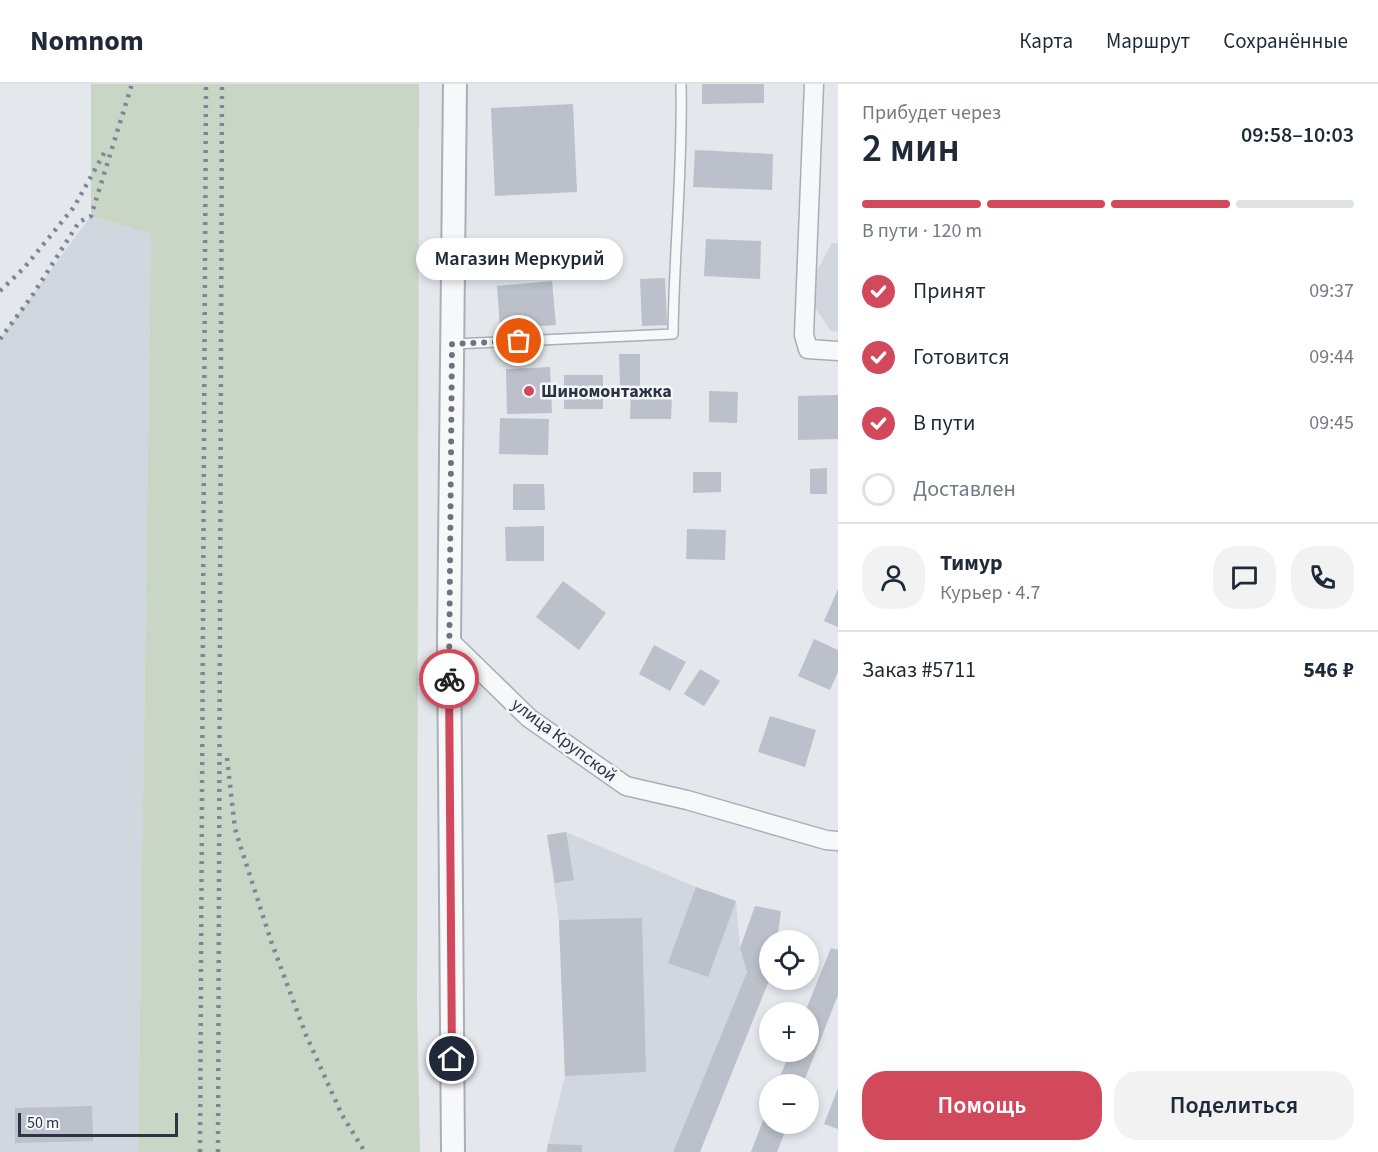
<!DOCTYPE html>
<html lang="ru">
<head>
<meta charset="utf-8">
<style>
  body { margin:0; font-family:"Source Sans 3",sans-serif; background:#f2f2f3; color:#1f2937; height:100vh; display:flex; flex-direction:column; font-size:22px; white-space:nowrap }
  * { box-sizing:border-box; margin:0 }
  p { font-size:20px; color:#747a83 }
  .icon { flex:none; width:33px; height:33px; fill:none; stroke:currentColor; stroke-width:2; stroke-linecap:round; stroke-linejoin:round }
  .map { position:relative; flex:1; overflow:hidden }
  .sheet { display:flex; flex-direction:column; background:#fff; width:540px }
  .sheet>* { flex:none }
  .controls { position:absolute; left:759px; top:846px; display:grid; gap:12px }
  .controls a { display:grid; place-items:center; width:60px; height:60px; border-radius:50%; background:#fff; box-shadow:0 3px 9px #0003; font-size:30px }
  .scale { position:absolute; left:18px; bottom:15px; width:160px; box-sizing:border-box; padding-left:6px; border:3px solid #2b3445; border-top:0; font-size:16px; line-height:21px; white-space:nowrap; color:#2b3445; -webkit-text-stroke:4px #f4f6f9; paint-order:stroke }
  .pin { position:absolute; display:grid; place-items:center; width:51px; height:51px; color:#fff; margin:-26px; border:3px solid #fff; border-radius:50%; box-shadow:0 2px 6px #0007 }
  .courier { position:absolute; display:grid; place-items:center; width:60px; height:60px; margin:-30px; border:4px solid #d1495b; border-radius:50%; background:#fff; color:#222; box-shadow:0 2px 8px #0007 }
  .bubble { position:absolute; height:42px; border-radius:21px; background:#fff; box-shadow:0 3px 9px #0003; font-size:20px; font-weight:600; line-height:42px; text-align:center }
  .summary em { font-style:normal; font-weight:600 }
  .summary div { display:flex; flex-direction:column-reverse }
  .summary { display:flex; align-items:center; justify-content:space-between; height:102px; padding:0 24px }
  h1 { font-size:39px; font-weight:600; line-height:45px }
  .bar { display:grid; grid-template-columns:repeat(4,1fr); gap:9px 6px; align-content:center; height:72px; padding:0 24px }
  .bar i { height:8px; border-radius:4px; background:#e0e1e3 }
  .bar .current { background:#d1495b }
  .bar p { grid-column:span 4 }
  .line { display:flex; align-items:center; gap:15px; padding:0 24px; border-top:2px solid #e0e1e3 }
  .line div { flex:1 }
  .round { display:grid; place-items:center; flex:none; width:63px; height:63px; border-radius:24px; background:#f2f2f3 }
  ol { padding:0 24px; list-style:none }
  li { display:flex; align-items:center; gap:18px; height:66px }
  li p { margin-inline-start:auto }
  li .icon { padding:6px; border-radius:50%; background:#d1495b; color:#fff; stroke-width:4 }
  li:last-child { color:#747a83 }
  li i { width:33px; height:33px; border:3px solid #e0e1e3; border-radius:50% }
  .action { display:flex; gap:12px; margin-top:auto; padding:12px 24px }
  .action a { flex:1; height:69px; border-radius:24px; background:#d1495b; color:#fff; font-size:24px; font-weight:600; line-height:69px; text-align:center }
  .action a+a { background:#f2f2f3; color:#1f2937 }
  header { display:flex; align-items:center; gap:36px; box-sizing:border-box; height:84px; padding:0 30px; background:#fff; border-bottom:2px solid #e0e1e3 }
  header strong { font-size:28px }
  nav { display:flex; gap:33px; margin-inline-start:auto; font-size:21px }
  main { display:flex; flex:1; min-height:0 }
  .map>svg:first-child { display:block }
  .built { fill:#d2d6de }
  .green { fill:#c9d6c5 }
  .building { fill:#bbc0ca }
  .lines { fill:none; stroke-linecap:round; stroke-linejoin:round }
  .service-casing { stroke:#a9aeb7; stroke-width:12 }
  .minor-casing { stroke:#a9aeb7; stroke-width:21 }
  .tertiary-casing { stroke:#a9aeb7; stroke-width:26 }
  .service { stroke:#f7f8fa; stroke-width:9 }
  .minor { stroke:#f7f8fa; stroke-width:18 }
  .tertiary { stroke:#f7f8fa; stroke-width:22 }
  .rail { stroke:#7d8696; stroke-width:4.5; stroke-dasharray:3 6; stroke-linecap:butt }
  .done { stroke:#6c737f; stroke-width:6; stroke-dasharray:0 10.8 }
  .route { stroke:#d1495b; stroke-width:8 }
  .poi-dot { fill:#d1495b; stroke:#f4f6f9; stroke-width:2 }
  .labels { text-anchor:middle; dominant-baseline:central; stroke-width:5; stroke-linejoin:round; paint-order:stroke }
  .poi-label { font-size:18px; font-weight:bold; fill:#2b3445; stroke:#f4f6f9; text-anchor:start }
  .street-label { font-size:18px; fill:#2b3445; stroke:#f4f6f9 }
</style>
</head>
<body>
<header>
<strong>Nomnom</strong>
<nav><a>Карта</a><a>Маршрут</a><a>Сохранённые</a></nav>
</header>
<main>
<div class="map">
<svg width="838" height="1068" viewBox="0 0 838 1068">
  <rect width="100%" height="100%" fill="#e4e7ec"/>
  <g class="built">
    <path d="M91,132L151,150L138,1068H0V255Z"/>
    <path d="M832,159H838V248L831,247L805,209Z"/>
    <path d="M566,748L696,803L736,817L740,864L747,888L673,1068H546L565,992L559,836L547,751Z"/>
  </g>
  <path class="green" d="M91,0H419L417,917L420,1068H138L151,150L91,132Z"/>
  <g class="building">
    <path d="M702,0H764V19L702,20Z"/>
    <path d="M573,20L577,108L495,112L491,24Z"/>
    <path d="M695,66L773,70L772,106L693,103Z"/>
    <path d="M706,155L761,157L760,195L704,192Z"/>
    <path d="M665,194L667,241L642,242L640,195Z"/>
    <path d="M552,197L556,241L500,245L497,202Z"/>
    <path d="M619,270H640V302H620Z"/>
    <path d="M550,283L552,329L507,330L506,285Z"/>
    <rect x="564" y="291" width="39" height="34"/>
    <path d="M709,307L738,308L737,339L709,338Z"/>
    <path d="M631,308H672L671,335H630Z"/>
    <path d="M838,311V355L798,356V312Z"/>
    <path d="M500,334L549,335L548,371L499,370Z"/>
    <path d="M827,384V410H810V385Z"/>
    <path d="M693,388H721V408L693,409Z"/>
    <path d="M513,400H544L545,426H513Z"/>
    <path d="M544,442V477H506L505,443Z"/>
    <path d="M687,445L726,446L725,476L686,475Z"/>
    <path d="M563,497L606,529L579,566L536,533Z"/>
    <path d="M838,505V543L824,537Z"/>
    <path d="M814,555L838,566V588L830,606L798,592Z"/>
    <path d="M654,561L686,578L670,607L639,590Z"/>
    <path d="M700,585L720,597L704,622L684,610Z"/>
    <path d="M770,632L816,646L805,683L758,668Z"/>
    <path d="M566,748L574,796L555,799L547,751Z"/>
    <path d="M696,803L736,817L708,893L668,879Z"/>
    <path d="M755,822L781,827L777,856H770V894L700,1068H673L747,888L740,864Z"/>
    <path d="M642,834L646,988L565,992L559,836Z"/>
    <path d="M831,864L838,866V911L803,1000H777L790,968H808V928H805Z"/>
    <path d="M838,1004V1045L824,1040Z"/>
    <path d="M769,1021L770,1040H788L777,1068H751Z"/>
    <path d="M92,1022L93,1057L15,1059V1024Z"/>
    <path d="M548,1060L582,1061V1068H547Z"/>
  </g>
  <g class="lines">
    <g class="service-casing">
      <path id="service" d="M453,260L673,250C674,167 683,83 681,0"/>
    </g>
    <g class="minor-casing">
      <g id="minor">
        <path d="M814,0L804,251L808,265L838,267"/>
        <path d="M449,556L529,634L626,702L687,716L826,756L838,757"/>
      </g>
    </g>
    <g class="tertiary-casing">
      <path id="tertiary" d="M453,1068L449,556L455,0"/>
    </g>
    <use href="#service" class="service"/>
    <use href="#minor" class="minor"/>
    <use href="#tertiary" class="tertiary"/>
    <g class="rail">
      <path d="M0,207L24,184L74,123L107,64"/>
      <path d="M0,255L32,212L79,138L91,132L132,0"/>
      <path d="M227,674L235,745L271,857L306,951L342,1031L365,1068"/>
      <path d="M200,1068L206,0"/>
      <path d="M218,1068L222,0"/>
    </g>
  </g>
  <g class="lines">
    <path class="done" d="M449,595L452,260L519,257"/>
    <path class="route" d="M449,595L452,975"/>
  </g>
  <circle class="poi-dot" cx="529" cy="307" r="6"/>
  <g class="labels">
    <g class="poi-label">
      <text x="541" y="307">Шиномонтажка</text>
    </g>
    <g class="street-label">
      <text transform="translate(564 656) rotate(37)">улица Крупской</text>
    </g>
  </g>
</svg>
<div class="controls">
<a><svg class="icon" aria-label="locate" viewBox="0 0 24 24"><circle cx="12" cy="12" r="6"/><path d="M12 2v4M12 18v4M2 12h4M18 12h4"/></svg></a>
<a>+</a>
<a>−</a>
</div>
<div class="scale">50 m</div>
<div class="pin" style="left:519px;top:257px;background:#ea580c"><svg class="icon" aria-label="bag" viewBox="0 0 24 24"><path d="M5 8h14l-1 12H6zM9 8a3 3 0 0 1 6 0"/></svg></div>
<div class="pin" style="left:452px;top:975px;background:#1f2937"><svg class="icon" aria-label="home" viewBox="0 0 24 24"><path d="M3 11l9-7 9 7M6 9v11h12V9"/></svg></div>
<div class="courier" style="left:449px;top:595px"><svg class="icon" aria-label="bike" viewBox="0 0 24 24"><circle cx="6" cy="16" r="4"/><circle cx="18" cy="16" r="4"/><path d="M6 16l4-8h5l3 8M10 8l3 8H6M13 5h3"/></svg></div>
<div class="bubble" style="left:416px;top:154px;width:207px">Магазин Меркурий</div>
</div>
<section class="sheet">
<div class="summary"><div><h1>2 мин</h1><p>Прибудет через</p></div><em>09:58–10:03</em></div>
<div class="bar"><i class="current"></i><i class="current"></i><i class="current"></i><i></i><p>В пути · 120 m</p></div>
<ol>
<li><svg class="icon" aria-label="check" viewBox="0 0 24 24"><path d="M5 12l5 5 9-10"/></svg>Принят<p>09:37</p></li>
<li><svg class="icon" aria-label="check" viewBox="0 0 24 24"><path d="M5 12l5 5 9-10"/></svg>Готовится<p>09:44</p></li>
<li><svg class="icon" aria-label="check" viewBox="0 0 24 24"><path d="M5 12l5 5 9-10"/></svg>В пути<p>09:45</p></li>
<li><i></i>Доставлен</li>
</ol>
<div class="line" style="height:108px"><a class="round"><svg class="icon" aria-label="person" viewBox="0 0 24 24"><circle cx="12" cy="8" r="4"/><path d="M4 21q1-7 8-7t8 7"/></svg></a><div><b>Тимур</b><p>Курьер · 4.7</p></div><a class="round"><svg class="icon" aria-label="chat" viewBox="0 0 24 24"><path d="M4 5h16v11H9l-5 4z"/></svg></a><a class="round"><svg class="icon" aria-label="phone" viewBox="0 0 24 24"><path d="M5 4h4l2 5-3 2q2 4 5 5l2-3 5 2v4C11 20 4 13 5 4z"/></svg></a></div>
<div class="line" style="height:78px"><div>Заказ #5711</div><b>546 ₽</b></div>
<div class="action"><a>Помощь</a><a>Поделиться</a></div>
</section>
</main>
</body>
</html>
